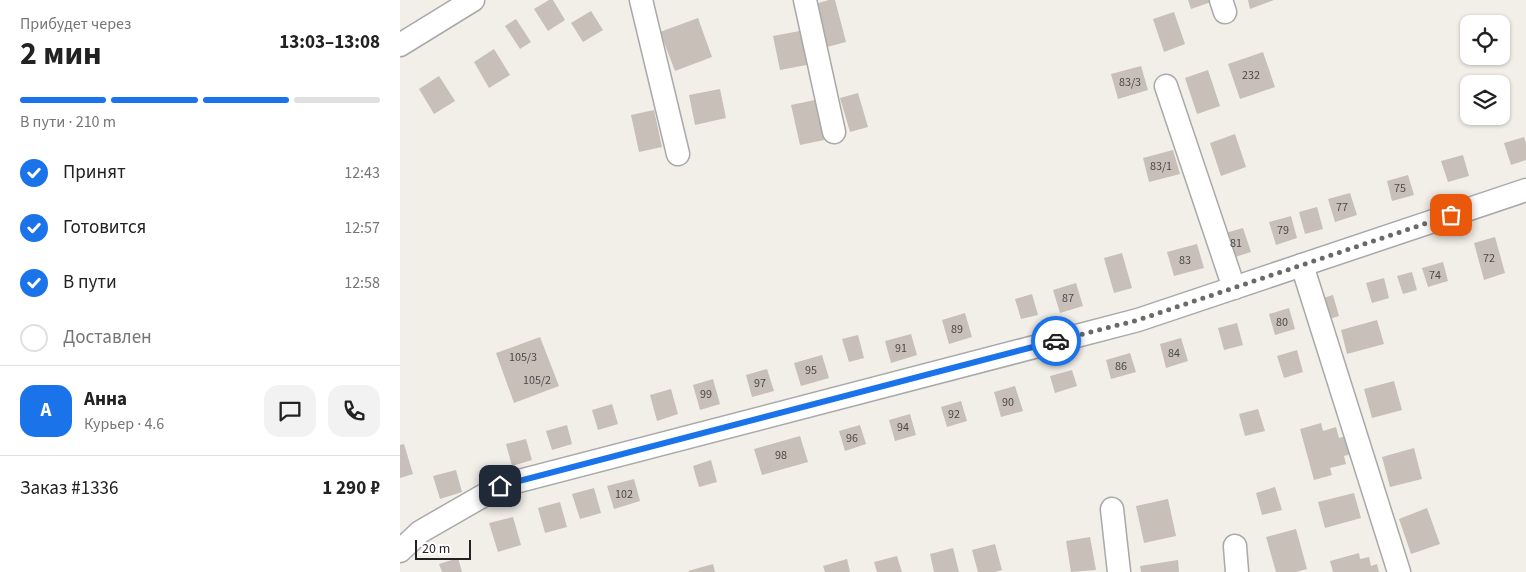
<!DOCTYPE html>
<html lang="ru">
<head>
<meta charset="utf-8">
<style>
  body { margin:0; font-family:"Source Sans 3",sans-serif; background:#f2f2f2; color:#222; height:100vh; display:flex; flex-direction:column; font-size:19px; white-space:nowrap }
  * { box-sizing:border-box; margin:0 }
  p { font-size:16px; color:#767676 }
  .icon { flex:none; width:28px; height:28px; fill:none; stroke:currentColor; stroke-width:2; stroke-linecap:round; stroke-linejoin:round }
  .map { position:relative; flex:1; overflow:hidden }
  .details { display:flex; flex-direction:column; background:#fff; width:400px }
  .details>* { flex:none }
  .controls { position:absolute; left:1060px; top:15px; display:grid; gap:10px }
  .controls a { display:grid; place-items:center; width:50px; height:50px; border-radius:10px; background:#fff; box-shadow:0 1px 4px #0004; font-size:25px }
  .scale { position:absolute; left:15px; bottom:12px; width:56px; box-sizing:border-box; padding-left:5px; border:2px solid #222; border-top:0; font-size:14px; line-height:18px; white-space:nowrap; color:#222; -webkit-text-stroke:4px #fff; paint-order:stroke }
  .pin { position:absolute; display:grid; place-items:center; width:42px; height:42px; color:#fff; margin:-21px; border-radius:10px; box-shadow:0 2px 8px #0006 }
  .courier { position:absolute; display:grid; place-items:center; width:50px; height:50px; margin:-25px; border:4px solid #1a73e8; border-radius:50%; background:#fff; color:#222; box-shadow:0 1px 6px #0007 }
  .head em { font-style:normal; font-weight:700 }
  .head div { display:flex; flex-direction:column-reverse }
  .head { display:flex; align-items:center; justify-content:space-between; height:85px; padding:0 20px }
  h1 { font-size:32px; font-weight:700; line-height:38px }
  .bar { display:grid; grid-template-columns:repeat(4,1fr); gap:8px 5px; align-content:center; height:60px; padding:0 20px }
  .bar i { height:6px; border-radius:4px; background:#e0e0e0 }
  .bar .current { background:#1a73e8 }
  .bar p { grid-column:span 4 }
  .line { display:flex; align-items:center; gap:12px; padding:0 20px; border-top:1px solid #e0e0e0 }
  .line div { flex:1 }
  .round { display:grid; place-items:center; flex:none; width:52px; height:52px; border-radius:15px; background:#f2f2f2 }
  ol { padding:0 20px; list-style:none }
  li { display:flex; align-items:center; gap:15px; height:55px }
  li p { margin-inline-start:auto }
  li .icon { padding:5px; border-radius:50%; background:#1a73e8; color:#fff; stroke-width:4 }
  li:last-child { color:#767676 }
  li i { width:28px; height:28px; border:2px solid #e0e0e0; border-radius:50% }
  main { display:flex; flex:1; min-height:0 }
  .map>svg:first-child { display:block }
  .building { fill:#c7bfb8 }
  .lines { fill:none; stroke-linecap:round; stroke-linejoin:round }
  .minor-casing { stroke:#a9a9a9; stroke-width:25 }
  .minor { stroke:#fff; stroke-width:22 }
  .done { stroke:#6b6a68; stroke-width:5; stroke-dasharray:0 9 }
  .route { stroke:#1a73e8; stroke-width:6 }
  .labels { text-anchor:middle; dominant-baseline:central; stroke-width:4; stroke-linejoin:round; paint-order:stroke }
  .number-label { font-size:12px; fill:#4b4948 }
</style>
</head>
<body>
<main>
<section class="details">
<div class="head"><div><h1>2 мин</h1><p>Прибудет через</p></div><em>13:03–13:08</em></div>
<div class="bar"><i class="current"></i><i class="current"></i><i class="current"></i><i></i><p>В пути · 210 m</p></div>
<ol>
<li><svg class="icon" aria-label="check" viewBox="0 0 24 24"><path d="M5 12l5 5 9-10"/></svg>Принят<p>12:43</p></li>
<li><svg class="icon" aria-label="check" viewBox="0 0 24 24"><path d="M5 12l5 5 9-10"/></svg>Готовится<p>12:57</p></li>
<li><svg class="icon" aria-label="check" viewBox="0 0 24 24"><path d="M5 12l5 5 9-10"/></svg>В пути<p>12:58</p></li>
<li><i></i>Доставлен</li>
</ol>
<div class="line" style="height:90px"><b class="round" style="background:#1a73e8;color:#fff">А</b><div><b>Анна</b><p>Курьер · 4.6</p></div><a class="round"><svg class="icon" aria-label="chat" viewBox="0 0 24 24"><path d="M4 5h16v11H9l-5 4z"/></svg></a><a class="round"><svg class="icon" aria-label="phone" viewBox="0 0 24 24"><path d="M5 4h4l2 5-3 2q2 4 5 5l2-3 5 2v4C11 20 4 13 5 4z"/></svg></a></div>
<div class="line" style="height:65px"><div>Заказ #1336</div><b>1 290 ₽</b></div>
</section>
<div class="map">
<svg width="1126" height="572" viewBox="0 0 1126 572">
  <rect width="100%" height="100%" fill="#f2efe9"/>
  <g class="building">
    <path d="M149,0H153L165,20L148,31L134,9Z"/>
    <path d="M429,0H435L446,42L427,47L415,4Z"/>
    <path d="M788,0H811V2L791,9Z"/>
    <path d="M848,0H874L850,9Z"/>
    <path d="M191,11L203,30L183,42L171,23Z"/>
    <path d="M774,12L785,44L764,52L753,19Z"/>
    <path d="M298,18L312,57L275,71L260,32Z"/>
    <path d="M116,19L131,42L120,49L105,26Z"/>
    <path d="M405,30L412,64L380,70L373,36Z"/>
    <path d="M94,49L110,75L89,88L74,62Z"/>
    <path d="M863,52L875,87L840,99L828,64Z"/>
    <path d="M741,66L748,90L718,99L711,74Z"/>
    <path d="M808,70L820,106L797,114L785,78Z"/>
    <path d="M39,76L55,101L34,114L19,89Z"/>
    <path d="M320,89L326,118L295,125L289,95Z"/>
    <path d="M458,93L468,127L450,132L440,98Z"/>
    <path d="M415,100L424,140L400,145L391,105Z"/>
    <path d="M254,110L262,147L239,152L231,115Z"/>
    <path d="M835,134L846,167L821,176L810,143Z"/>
    <path d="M1124,137L1126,143V160L1111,165L1104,143Z"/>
    <path d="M773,150L780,174L749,182L743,158Z"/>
    <path d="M1063,155L1069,176L1048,182L1041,161Z"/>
    <path d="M1008,175L1014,195L992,201L987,181Z"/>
    <path d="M950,193L957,215L935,222L928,199Z"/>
    <path d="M917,207L923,229L905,234L899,212Z"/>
    <path d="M891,216L897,238L876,245L869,222Z"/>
    <path d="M843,228L851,252L829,259L822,234Z"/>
    <path d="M1095,237L1105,273L1084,280L1074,243Z"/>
    <path d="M797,244L804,268L774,276L767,252Z"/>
    <path d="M722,253L732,288L714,293L704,258Z"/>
    <path d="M1043,262L1048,281L1028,287L1022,268Z"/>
    <path d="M1012,272L1017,290L1003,294L997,276Z"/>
    <path d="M984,278L989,298L972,303L966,283Z"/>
    <path d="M676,283L683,306L660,313L653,290Z"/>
    <path d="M632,294L638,315L621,319L615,299Z"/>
    <path d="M933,295L939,316L923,321L917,300Z"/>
    <path d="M889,308L895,329L875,335L869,314Z"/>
    <path d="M565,313L572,337L549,344L542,320Z"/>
    <path d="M977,320L984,344L947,354L941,330Z"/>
    <path d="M837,323L843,345L824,350L818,328Z"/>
    <path d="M511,334L517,355L491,363L485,341Z"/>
    <path d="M458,335L464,358L449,362L442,339Z"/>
    <path d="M140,337L159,386L114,403L96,353Z"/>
    <path d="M781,338L788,361L766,368L760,344Z"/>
    <path d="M897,350L903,372L884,378L877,356Z"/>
    <path d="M730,353L736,372L711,379L706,360Z"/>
    <path d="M422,355L429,378L401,386L394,363Z"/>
    <path d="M367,369L374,391L352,397L346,375Z"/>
    <path d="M672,370L677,386L655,393L650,376Z"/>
    <path d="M313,379L320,404L300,410L293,385Z"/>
    <path d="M994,381L1002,410L972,418L964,389Z"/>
    <path d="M615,386L623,411L601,417L594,392Z"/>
    <path d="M271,389L278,414L257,421L250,395Z"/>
    <path d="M561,401L567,421L547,427L541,407Z"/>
    <path d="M212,404L218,424L198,430L192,410Z"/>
    <path d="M858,409L865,431L845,436L839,414Z"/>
    <path d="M510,414L516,435L495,441L489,420Z"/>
    <path d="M921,423L923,431L936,427L939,438L946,436L951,454L944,456L946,464L930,468L932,475L914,480L900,429Z"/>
    <path d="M167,425L172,444L152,450L146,431Z"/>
    <path d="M460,425L466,444L445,451L439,431Z"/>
    <path d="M400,436L408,462L362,475L354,449Z"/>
    <path d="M126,439L132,460L112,466L106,444Z"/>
    <path d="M4,444L13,474L0,478V445Z"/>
    <path d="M1014,448L1022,479L990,487L982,457Z"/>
    <path d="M311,460L317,482L299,487L293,466Z"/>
    <path d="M56,470L62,492L40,499L33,476Z"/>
    <path d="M234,479L240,501L214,509L207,486Z"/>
    <path d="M875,487L882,510L862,515L856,493Z"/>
    <path d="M194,488L201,513L180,519L172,494Z"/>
    <path d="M954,493L961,518L925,528L918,502Z"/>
    <path d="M768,499L776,536L744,543L736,506Z"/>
    <path d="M160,502L167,527L145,533L138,508Z"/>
    <path d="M1027,508L1040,544L1011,554L999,519Z"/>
    <path d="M113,517L121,545L98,552L89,523Z"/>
    <path d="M896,529L907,569L896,572H876L866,537Z"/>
    <path d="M690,537L696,570L671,572L666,541Z"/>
    <path d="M595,544L602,570L595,572H578L572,550Z"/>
    <path d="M553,548L559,572H534L530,554Z"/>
    <path d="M959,553L960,559L969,557L971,566L977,564L979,572H933L930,561Z"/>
    <path d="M497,556L502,572H477L474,562Z"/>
    <path d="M58,558L62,572H42L39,564Z"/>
    <path d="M447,559L450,572H425L423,566Z"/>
    <path d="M778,560L779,572H741L740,566Z"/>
    <path d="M313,564L315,572H289L288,571Z"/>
  </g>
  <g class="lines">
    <g class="minor-casing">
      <g id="minor">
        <path d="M241,0L278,154"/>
        <path d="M405,0L434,132"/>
        <path d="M821,0L825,12"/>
        <path d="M0,45L73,0"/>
        <path d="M766,86L834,288"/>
        <path d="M902,265L999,572"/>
        <path d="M712,509L719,572"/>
        <path d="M835,546L837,572"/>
        <path d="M0,551L20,532L100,486L738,320L1126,190"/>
      </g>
    </g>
    <use href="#minor" class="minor"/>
  </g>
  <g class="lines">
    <path class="done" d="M656,341L738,320L1051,215"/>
    <path class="route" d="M100,486L656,341"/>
  </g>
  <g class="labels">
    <g class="number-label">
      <text x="851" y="75">232</text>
      <text x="730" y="82">83/3</text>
      <text x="761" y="166">83/1</text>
      <text x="1000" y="188">75</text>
      <text x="942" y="207">77</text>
      <text x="883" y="230">79</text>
      <text x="836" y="243">81</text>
      <text x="1089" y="258">72</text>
      <text x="785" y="260">83</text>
      <text x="1035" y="275">74</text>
      <text x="668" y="298">87</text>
      <text x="882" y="322">80</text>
      <text x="557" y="329">89</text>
      <text x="501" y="348">91</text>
      <text x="774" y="353">84</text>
      <text x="123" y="357">105/3</text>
      <text x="721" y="366">86</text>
      <text x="411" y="370">95</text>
      <text x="137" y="380">105/2</text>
      <text x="360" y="383">97</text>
      <text x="306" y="394">99</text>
      <text x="608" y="402">90</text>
      <text x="554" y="414">92</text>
      <text x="503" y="427">94</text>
      <text x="452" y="438">96</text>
      <text x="381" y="455">98</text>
      <text x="224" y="494">102</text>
    </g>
  </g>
</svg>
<div class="controls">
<a><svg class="icon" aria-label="locate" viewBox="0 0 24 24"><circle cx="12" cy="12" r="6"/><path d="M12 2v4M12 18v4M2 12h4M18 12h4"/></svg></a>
<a><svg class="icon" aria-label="layers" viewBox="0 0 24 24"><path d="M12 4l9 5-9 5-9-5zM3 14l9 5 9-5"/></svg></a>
</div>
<div class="scale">20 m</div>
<div class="pin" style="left:1051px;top:215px;background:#ea580c"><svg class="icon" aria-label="bag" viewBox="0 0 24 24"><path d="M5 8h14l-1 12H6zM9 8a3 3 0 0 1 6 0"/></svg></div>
<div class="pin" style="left:100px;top:486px;background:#1f2937"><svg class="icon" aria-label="home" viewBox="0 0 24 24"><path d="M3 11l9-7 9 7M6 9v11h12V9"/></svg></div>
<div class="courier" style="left:656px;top:341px"><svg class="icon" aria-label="car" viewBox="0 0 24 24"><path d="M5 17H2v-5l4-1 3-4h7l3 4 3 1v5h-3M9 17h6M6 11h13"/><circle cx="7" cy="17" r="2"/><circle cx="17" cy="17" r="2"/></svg></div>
</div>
</main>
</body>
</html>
